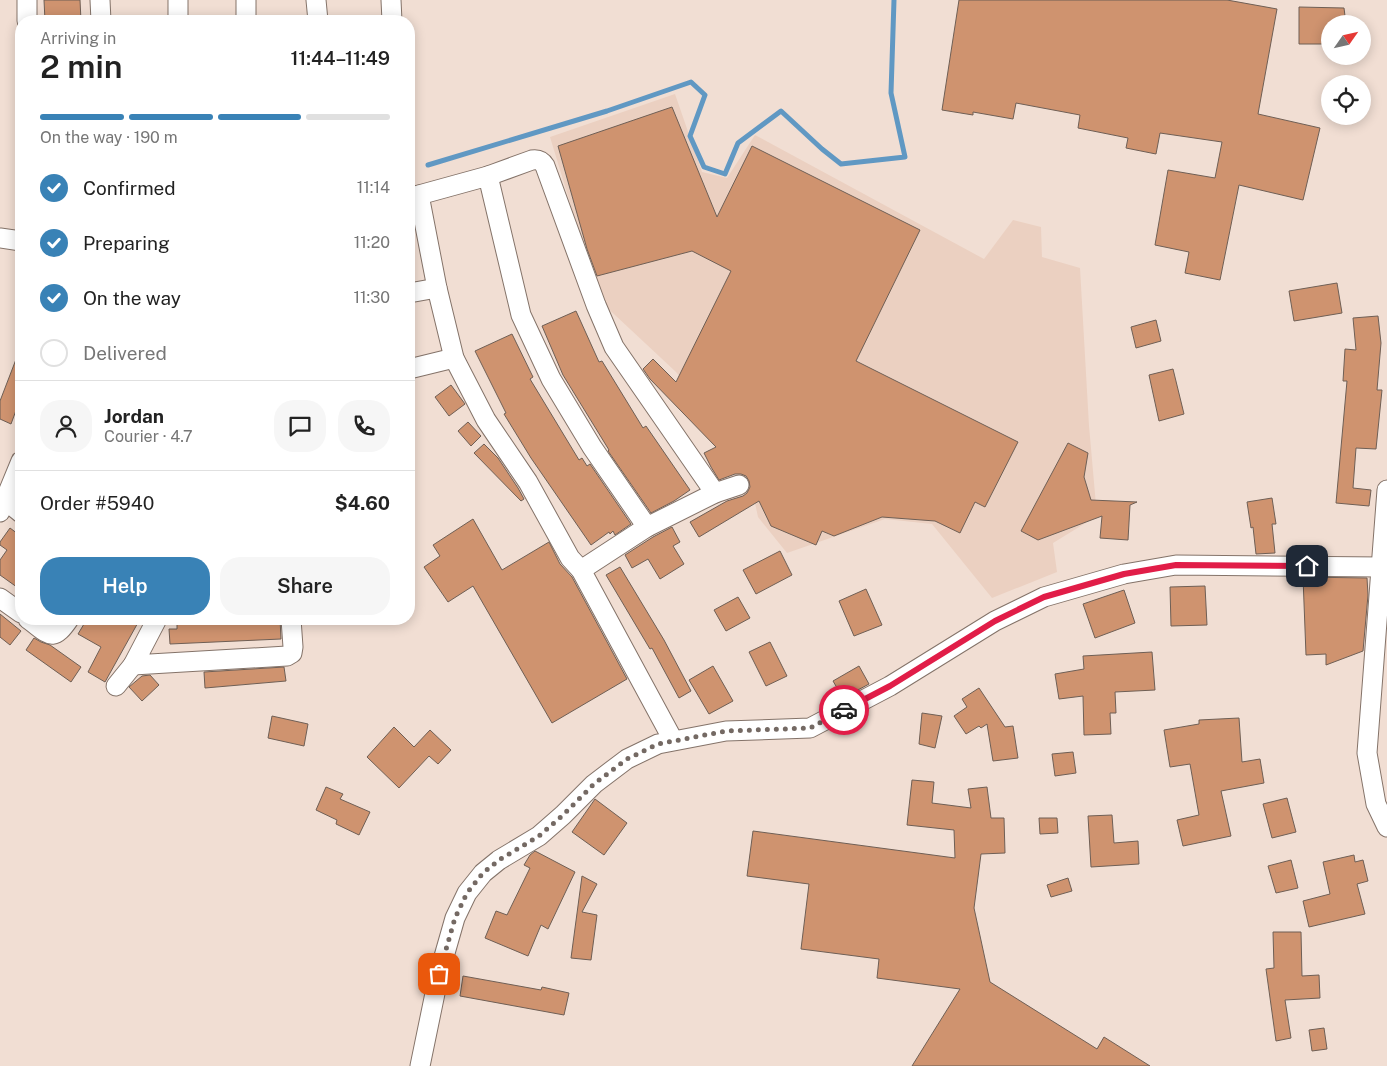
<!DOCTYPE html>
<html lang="en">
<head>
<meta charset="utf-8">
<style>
  body { margin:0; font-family:"Public Sans",sans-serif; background:#f6f6f6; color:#222; height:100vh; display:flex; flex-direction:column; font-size:19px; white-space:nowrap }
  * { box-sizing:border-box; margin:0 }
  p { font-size:16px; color:#767676 }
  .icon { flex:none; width:28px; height:28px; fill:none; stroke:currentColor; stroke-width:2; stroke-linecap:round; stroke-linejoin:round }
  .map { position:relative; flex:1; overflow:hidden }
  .details { position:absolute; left:15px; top:15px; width:400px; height:610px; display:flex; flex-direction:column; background:#fff; border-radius:20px; box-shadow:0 2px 12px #0003 }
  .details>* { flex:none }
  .needle { width:32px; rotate:56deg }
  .buttons { position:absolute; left:1321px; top:15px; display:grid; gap:10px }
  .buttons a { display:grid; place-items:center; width:50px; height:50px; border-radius:50%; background:#fff; box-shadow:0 2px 12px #0003; font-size:25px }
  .pin { position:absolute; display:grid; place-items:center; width:42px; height:42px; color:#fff; margin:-21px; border-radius:10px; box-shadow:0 2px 8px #0006 }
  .courier { position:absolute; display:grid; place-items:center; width:50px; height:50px; margin:-25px; border:4px solid #e11d48; border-radius:50%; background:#fff; color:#222; box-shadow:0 1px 6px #0007 }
  .summary em { font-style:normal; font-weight:600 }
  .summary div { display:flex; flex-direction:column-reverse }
  .summary { display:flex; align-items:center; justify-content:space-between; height:85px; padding:0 25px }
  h1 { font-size:32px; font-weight:600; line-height:38px }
  .bar { display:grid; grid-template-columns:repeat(4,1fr); gap:8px 5px; align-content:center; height:60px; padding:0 25px }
  .bar i { height:6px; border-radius:4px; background:#e0e0e0 }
  .bar .current { background:#3982b6 }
  .bar p { grid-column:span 4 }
  .line { display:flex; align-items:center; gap:12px; padding:0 25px; border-top:1px solid #e0e0e0 }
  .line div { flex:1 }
  .round { display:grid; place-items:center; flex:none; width:52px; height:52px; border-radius:20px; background:#f6f6f6 }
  ol { padding:0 25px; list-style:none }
  li { display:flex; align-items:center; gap:15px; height:55px }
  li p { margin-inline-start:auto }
  li .icon { padding:5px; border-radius:50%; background:#3982b6; color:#fff; stroke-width:4 }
  li:last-child { color:#767676 }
  li i { width:28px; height:28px; border:2px solid #e0e0e0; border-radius:50% }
  .action { display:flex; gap:10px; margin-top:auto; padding:10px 25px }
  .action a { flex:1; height:58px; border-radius:20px; background:#3982b6; color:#fff; font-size:20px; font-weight:600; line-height:58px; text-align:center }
  .action a+a { background:#f6f6f6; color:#222 }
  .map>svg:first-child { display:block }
  .built { fill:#ebd0c1 }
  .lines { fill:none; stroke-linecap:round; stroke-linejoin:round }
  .stream { stroke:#6098c3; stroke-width:5 }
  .building { fill:#cf936f; stroke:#6f5f55 }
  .minor-casing { stroke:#847369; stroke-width:21 }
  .minor { stroke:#fff; stroke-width:19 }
  .done { stroke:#746963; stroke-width:5; stroke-dasharray:0 9 }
  .route { stroke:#e11d48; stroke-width:6 }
</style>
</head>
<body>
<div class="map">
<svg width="1387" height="1066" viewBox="0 0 1387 1066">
  <rect width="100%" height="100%" fill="#f1ded3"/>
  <path class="built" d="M675,94L702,172L727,178L755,135L984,259L1013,220L1041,227L1042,257L1080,268L1089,426L1097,516L1053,543L1057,572L992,598L932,524L885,519L787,553L758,517L752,489L738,476L724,433L676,372L600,301L550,137Z"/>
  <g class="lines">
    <path class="stream" d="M428,165L607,111L691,82L705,95L690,136L704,167L725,174L738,143L781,111L822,149L841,164L905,157L891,93L894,0"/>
  </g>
  <g class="building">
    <path d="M44,0H80L81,21H45Z"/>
    <path d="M959,0H1227L1277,9L1258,114L1320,128L1303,200L1239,185L1220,280L1185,273L1189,252L1155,245L1168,170L1215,178L1222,142L1160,133L1156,154L1126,148L1128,138L1078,128L1080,115L1016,103L1013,119L973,112V115L942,110Z"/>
    <path d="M1299,7L1344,8L1346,24H1330V44H1299Z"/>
    <path d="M672,107L717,217L752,146L920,230L856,361L1018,442L985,507L975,502L960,533L935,521L882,517L834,536L822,531L816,545L771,526L759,501L699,537L690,522L727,501L743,496L747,493L750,487L749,481L746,476L741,474H735L719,480L711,467L704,453L716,447L650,379L643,369L653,359L676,382L731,271L692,251L597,276L587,249L558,146Z"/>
    <path d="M1337,283L1342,313L1294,321L1289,291Z"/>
    <path d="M576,311L599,362L602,361L643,428L646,426L690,490L674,501L651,513L608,451L609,450L563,375L542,326Z"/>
    <path d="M1378,316L1381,343L1377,390H1382L1376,449L1356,448L1353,488L1371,490L1369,506L1336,503L1347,381H1343L1345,349L1356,350L1353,318Z"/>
    <path d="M1156,320L1161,341L1136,348L1131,327Z"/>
    <path d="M512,334L533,377L530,379L579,460L582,458L587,466L590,464L631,524L615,535L613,531L610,534L609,532L591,545L531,458L504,414L506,413L475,351Z"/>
    <path d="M20,349H21V397L11,424L0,419V401Z"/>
    <path d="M1173,369L1184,414L1159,421L1149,375Z"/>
    <path d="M451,385L465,404L449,416L435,397Z"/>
    <path d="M468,422L481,436L471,446L458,431Z"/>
    <path d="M1068,443L1088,453L1084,477L1091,500L1137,502L1130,505L1128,540L1100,538L1102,516L1038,540L1021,531Z"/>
    <path d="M484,444L498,458L518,488L524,499L521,501L474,453Z"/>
    <path d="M1272,498L1276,524H1272L1275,553L1256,554L1253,527L1251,528L1247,502Z"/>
    <path d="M473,519L502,570L549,542L560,564L572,577L627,679L552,723L473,586L448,602L424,567L440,556L433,545Z"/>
    <path d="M672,527L680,542L673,546L684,564L660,579L648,559L632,568L625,555L653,537Z"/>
    <path d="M10,528L18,534L21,530V590L0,575V560L7,550L0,545V542Z"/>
    <path d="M780,551L792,575L756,594L743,570Z"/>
    <path d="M620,567L664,640L691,691L679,698L652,648L650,649L606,575Z"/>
    <path d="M1303,577L1367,578L1368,595L1363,651L1326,665V654L1306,655Z"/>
    <path d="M1205,586L1207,625L1171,626L1170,587Z"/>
    <path d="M866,589L882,625L854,636L839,601Z"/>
    <path d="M1124,590L1135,623L1095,638L1083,604Z"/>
    <path d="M738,597L750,618L726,631L714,610Z"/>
    <path d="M0,614L21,631L10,645L0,637Z"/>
    <path d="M87,619H140L105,682L88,672L101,647L78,634Z"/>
    <path d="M177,619H280L281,639L170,644L169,629H177Z"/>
    <path d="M34,638L41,642L50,645L81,667L71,682L26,650Z"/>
    <path d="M770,642L787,676L766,686L749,652Z"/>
    <path d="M1152,652L1155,690L1115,692L1116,713H1110L1111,734L1084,735L1083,696L1059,699L1055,674L1084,669L1083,656Z"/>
    <path d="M713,666L733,701L709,714L689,680Z"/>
    <path d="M859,666L869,684L843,698L833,681Z"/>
    <path d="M284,667L286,681L205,688L204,672Z"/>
    <path d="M150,675L159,685L142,701L129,687L142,676Z"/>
    <path d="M979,688L1005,727L1013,726L1018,758L993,761L987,724L981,728L979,726L966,734L954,716L967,707L962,699Z"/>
    <path d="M922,713L942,716L935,748L919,744Z"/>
    <path d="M272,716L308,724L304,746L268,738Z"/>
    <path d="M1239,718L1242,762L1260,759L1264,783L1221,791L1231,836L1183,846L1177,820L1199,815L1190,764L1170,767L1164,730L1199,724V720Z"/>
    <path d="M394,727L414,747L430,730L451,750L438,764L429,756L399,788L367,757Z"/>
    <path d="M1073,752L1076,773L1055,776L1052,754Z"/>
    <path d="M912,780L934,782L932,803L971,808L968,789L987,787L991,818H1004L1005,853L981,854L974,908L990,982L1097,1049L1104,1037L1150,1066H912L960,989L877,978L879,959L801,949L809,884L747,876L753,831L955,858L954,830L907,825Z"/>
    <path d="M326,787L343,794L340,799L370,812L359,835L336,824L337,820L316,810Z"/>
    <path d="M1287,798L1296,832L1272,838L1263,804Z"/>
    <path d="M595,799L627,823L604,855L572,832Z"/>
    <path d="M1112,815L1114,843L1138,841L1139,864L1091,867L1088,816Z"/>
    <path d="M1039,818H1057L1058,833L1040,834Z"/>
    <path d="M535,851L575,872L548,929L541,925L528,956L485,938L496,911L507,915L530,868L524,865L530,855Z"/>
    <path d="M1354,855L1355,862L1363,860L1368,881L1357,884L1365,914L1309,927L1303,901L1330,894L1323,862Z"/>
    <path d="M1291,860L1298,888L1276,893L1268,866Z"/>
    <path d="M582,876L597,884L582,912L597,915L591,960L571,958Z"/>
    <path d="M1068,878L1072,891L1051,897L1047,885Z"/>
    <path d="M1273,932H1301L1302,976L1319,975L1320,998L1285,1000L1291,1038L1276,1041L1266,969L1274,968Z"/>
    <path d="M463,976L541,990L542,987L569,993L564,1015L460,996Z"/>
    <path d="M1324,1028L1327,1049L1312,1051L1309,1030Z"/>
  </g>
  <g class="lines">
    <g class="minor-casing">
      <g id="minor">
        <path d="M27,0V21"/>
        <path d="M100,0L101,21"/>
        <path d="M246,0V21"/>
        <path d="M316,0L318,21"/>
        <path d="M391,0L392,21"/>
        <path d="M178,21V0"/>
        <path d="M488,176L521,315L551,379L592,447L647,527"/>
        <path d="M419,195L488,176L532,160C539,159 542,161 545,166L596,305L614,347L715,493"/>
        <path d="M409,198L419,195L437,288L454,358L486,420L528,482L570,558L581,570L673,740"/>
        <path d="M0,238L21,241"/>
        <path d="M409,293L437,288"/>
        <path d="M409,369L454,358"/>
        <path d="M1387,490L1367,753L1376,804L1387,827"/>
        <path d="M5,500L21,513"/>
        <path d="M0,512L21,461"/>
        <path d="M581,570L647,527L715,493L739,485"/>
        <path d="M0,598L21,613"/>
        <path d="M28,619C49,634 52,644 69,619"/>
        <path d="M157,619L133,665L287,656L292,653L293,647L291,619"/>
        <path d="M116,686L133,665"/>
        <path d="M420,1066L439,974L455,918L467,893L483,873L499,860L539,836L563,815L594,784L627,759L658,744L726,731L810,728L890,686L995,621L1044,597L1124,574L1176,565L1381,567"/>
      </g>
    </g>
    <use href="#minor" class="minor"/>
  </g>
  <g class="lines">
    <path class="done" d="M439,974L455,918L467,893L483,873L499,860L539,836L563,815L594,784L627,759L658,744L726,731L810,728L844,710"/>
    <path class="route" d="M844,710L890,686L995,621L1044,597L1124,574L1176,565L1307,566"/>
  </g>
</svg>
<div class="buttons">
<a><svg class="needle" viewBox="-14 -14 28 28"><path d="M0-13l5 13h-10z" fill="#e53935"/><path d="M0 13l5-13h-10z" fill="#767676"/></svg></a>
<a><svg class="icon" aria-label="locate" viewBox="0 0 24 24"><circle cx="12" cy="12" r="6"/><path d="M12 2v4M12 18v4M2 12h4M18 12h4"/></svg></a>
</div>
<div class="pin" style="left:439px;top:974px;background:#ea580c"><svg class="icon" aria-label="bag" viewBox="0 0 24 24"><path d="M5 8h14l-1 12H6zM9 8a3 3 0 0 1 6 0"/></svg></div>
<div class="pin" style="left:1307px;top:566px;background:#1f2937"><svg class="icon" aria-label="home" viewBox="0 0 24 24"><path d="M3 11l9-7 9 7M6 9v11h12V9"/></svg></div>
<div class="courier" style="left:844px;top:710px"><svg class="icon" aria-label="car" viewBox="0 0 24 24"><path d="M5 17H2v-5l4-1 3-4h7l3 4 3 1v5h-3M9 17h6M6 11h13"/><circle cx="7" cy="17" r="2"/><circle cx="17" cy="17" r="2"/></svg></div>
<section class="details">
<div class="summary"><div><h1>2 min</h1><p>Arriving in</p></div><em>11:44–11:49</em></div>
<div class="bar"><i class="current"></i><i class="current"></i><i class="current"></i><i></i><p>On the way · 190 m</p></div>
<ol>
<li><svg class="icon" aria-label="check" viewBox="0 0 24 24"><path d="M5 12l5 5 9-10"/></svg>Confirmed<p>11:14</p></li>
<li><svg class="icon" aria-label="check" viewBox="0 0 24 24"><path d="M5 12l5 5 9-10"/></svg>Preparing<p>11:20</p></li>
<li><svg class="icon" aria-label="check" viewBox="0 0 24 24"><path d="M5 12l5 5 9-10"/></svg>On the way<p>11:30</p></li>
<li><i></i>Delivered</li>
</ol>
<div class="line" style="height:90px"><a class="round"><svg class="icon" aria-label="person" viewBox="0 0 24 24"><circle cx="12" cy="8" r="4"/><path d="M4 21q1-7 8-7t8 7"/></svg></a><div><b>Jordan</b><p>Courier · 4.7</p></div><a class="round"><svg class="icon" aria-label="chat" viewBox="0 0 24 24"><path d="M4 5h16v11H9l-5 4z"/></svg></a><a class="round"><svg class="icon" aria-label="phone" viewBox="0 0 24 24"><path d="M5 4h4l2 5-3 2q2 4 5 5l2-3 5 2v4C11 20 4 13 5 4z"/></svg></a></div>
<div class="line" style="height:65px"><div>Order #5940</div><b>$4.60</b></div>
<div class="action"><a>Help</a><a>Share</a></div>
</section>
</div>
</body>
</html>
